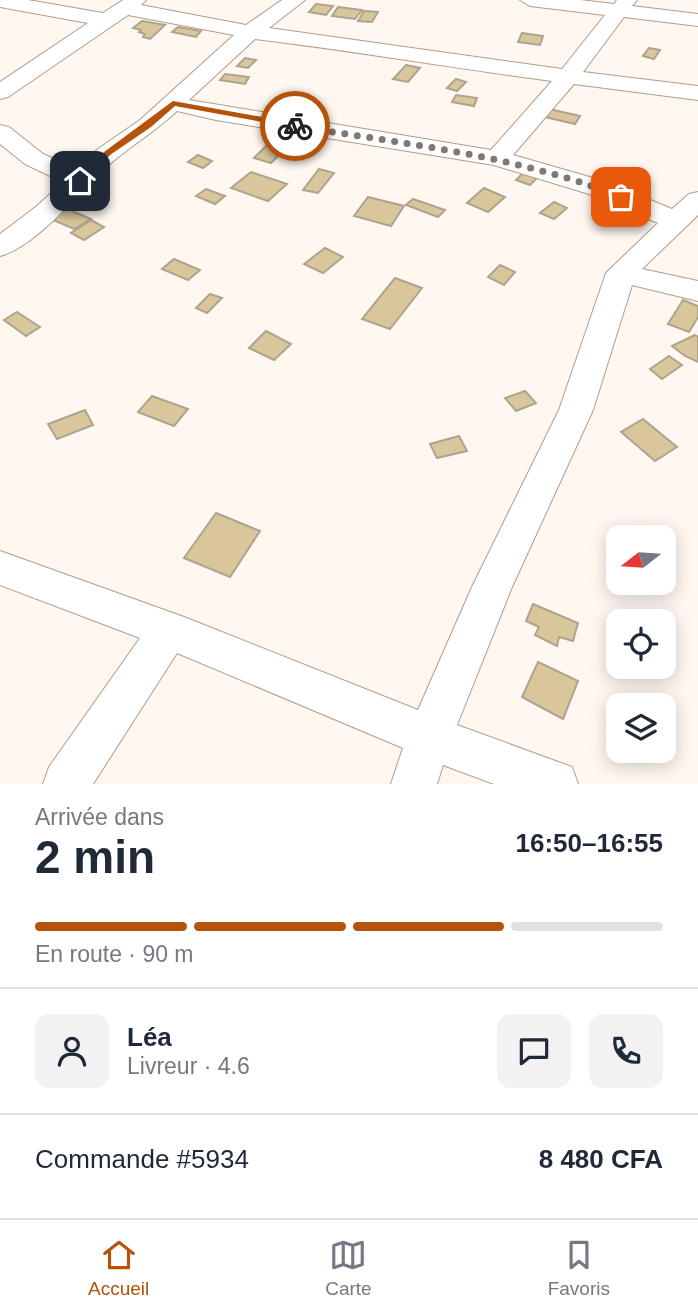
<!DOCTYPE html>
<html lang="fr">
<head>
<meta charset="utf-8">
<style>
  body { margin:0; font-family:Arial,sans-serif; background:#f2f2f3; color:#1f2937; height:100vh; display:flex; flex-direction:column; font-size:26px; white-space:nowrap }
  * { box-sizing:border-box; margin:0 }
  p { font-size:23px; color:#747a83 }
  .icon { flex:none; width:38px; height:38px; fill:none; stroke:currentColor; stroke-width:2; stroke-linecap:round; stroke-linejoin:round }
  .map { position:relative; height:784px; overflow:hidden }
  .side { display:flex; flex-direction:column; background:#fff; flex:1 }
  .side>* { flex:none }
  .needle { width:46px; rotate:253deg }
  .fabs { position:absolute; left:606px; top:525px; display:grid; gap:14px }
  .fabs a { display:grid; place-items:center; width:70px; height:70px; border-radius:14px; background:#fff; box-shadow:0 4px 18px #0003; font-size:35px }
  .pin { position:absolute; display:grid; place-items:center; width:60px; height:60px; color:#fff; margin:-30px; border-radius:14px; box-shadow:0 4px 10px #0006 }
  .courier { position:absolute; display:grid; place-items:center; width:70px; height:70px; margin:-35px; border:5px solid #b45309; border-radius:50%; background:#fff; color:#222; box-shadow:0 2px 9px #0007 }
  .overview em { font-style:normal; font-weight:700 }
  .overview div { display:flex; flex-direction:column-reverse }
  .overview { display:flex; align-items:center; justify-content:space-between; height:119px; padding:0 35px }
  h1 { font-size:46px; font-weight:700; line-height:52px }
  .bar { display:grid; grid-template-columns:repeat(4,1fr); gap:10px 7px; align-content:center; height:84px; padding:0 35px }
  .bar i { height:9px; border-radius:5px; background:#e0e1e3 }
  .bar .selected { background:#b45309 }
  .bar p { grid-column:span 4 }
  .line { display:flex; align-items:center; gap:18px; padding:0 35px; border-top:2px solid #e0e1e3 }
  .line div { flex:1 }
  .round { display:grid; place-items:center; flex:none; width:74px; height:74px; border-radius:14px; background:#f2f2f3 }
  .dock { display:flex; justify-content:space-around; align-items:center; height:98px; border-top:2px solid #e0e1e3; background:#fff; font-size:19px; color:#747a83 }
  .dock a { display:grid; justify-items:center; gap:4px }
  .dock .selected { color:#b45309 }
  .map>svg:first-child { display:block }
  .building { fill:#d9c79b; stroke:#ada490; stroke-width:2 }
  .lines { fill:none; stroke-linecap:round; stroke-linejoin:round }
  .minor-casing { stroke:#af9d8e; stroke-width:2 }
  .minor { fill:#fff; fill-rule:evenodd }
  .route { fill:#b45309 }
  .done { stroke:#807872; stroke-width:7; stroke-dasharray:0 12.6 }
</style>
</head>
<body>
<div class="map">
<svg width="698" height="784" viewBox="0 0 698 784">
  <rect width="100%" height="100%" fill="#fff7f0"/>
  <g class="building">
    <path d="M316,4L333,6L326,15L309,12Z"/>
    <path d="M338,7L362,10L355,19L332,16Z"/>
    <path d="M364,11L378,12L372,22L358,21Z"/>
    <path d="M142,21L165,25L150,39L143,37L145,34L139,32L141,30L133,28Z"/>
    <path d="M178,27L201,31L196,37L172,32Z"/>
    <path d="M522,33L543,36L540,45L518,42Z"/>
    <path d="M649,48L660,50L654,59L643,56Z"/>
    <path d="M245,58L256,60L248,68L237,66Z"/>
    <path d="M406,65L420,68L408,82L393,79Z"/>
    <path d="M225,74L249,77L245,84L220,80Z"/>
    <path d="M456,79L466,82L457,91L447,88Z"/>
    <path d="M456,95L477,98L474,106L452,102Z"/>
    <path d="M549,109L580,116L575,124L545,117Z"/>
    <path d="M266,146L283,151L271,163L254,158Z"/>
    <path d="M198,155L212,161L203,168L188,162Z"/>
    <path d="M319,169L334,173L318,193L303,190Z"/>
    <path d="M251,172L287,184L268,201L231,188Z"/>
    <path d="M523,173L537,178L530,185L516,180Z"/>
    <path d="M484,188L505,197L488,212L467,203Z"/>
    <path d="M206,189L225,196L215,204L196,196Z"/>
    <path d="M368,197L404,206L391,226L354,216Z"/>
    <path d="M413,199L445,210L438,217L406,205Z"/>
    <path d="M554,202L567,208L554,219L540,213Z"/>
    <path d="M60,206L91,219L74,229L46,217Z"/>
    <path d="M616,210L625,213L619,226L605,220Z"/>
    <path d="M91,220L104,227L84,240L71,233Z"/>
    <path d="M325,248L343,257L323,273L304,264Z"/>
    <path d="M174,259L200,270L188,280L162,269Z"/>
    <path d="M500,265L515,272L504,285L488,277Z"/>
    <path d="M395,278L422,288L390,329L362,319Z"/>
    <path d="M210,294L222,298L207,313L196,308Z"/>
    <path d="M683,300L698,306V317L689,332L668,324Z"/>
    <path d="M17,312L40,327L26,336L4,320Z"/>
    <path d="M266,331L291,344L274,360L249,348Z"/>
    <path d="M695,335L698,337V362L685,356L672,346Z"/>
    <path d="M669,356L682,365L662,379L650,369Z"/>
    <path d="M525,391L536,403L516,411L505,398Z"/>
    <path d="M152,396L188,409L174,426L138,412Z"/>
    <path d="M85,410L93,425L57,439L48,424Z"/>
    <path d="M643,419L677,447L655,461L621,432Z"/>
    <path d="M459,436L467,451L437,458L430,444Z"/>
    <path d="M216,513L260,531L230,577L184,558Z"/>
    <path d="M533,604L578,623L573,641L559,637L557,646L535,635L539,627L526,621Z"/>
    <path d="M538,662L578,681L563,719L522,697Z"/>
  </g>
  <g class="lines">
    <g class="minor-casing">
      <path id="minor" d="M0,0H28L103,13L123,0H146L141,5L246,25L282,0H305L269,28L562,69L605,15L530,6L520,0H580L614,4L617,0H637L632,6L698,14V26L624,17L583,72L698,86V100L574,84L513,155L607,182L672,209L689,194L698,192V215L642,269L698,281V301L632,285L593,410L512,587L457,725L572,767L578,784H494L443,765L437,784H391L403,748L177,653L93,784H43L49,767L140,638L0,585V551L184,617L418,710L472,587L559,410L606,273L658,223L589,194L494,165L216,120L177,111C158,129 137,142 117,158C85,184 39,246 0,256V234L37,206L63,182L25,164L0,144V125L9,127L43,154L76,169L98,149L140,120L234,35L128,15L8,97L0,99V82L88,23L0,7ZM255,39C354,51 453,68 552,81L491,150L189,100Z"/>
    </g>
    <use href="#minor" class="minor"/>
  </g>
  <path class="route" d="M173,101L295,123L299,126L295,128L175,106L151,127L110,155L83,183H77V179L104,152Z"/>
  <g class="lines">
    <path class="done" d="M295,126C405,144 516,155 621,197"/>
  </g>
</svg>
<div class="fabs">
<a><svg class="needle" viewBox="-14 -14 28 28"><path d="M0-13l5 13h-10z" fill="#e53935"/><path d="M0 13l5-13h-10z" fill="#747a83"/></svg></a>
<a><svg class="icon" aria-label="locate" viewBox="0 0 24 24"><circle cx="12" cy="12" r="6"/><path d="M12 2v4M12 18v4M2 12h4M18 12h4"/></svg></a>
<a><svg class="icon" aria-label="layers" viewBox="0 0 24 24"><path d="M12 4l9 5-9 5-9-5zM3 14l9 5 9-5"/></svg></a>
</div>
<div class="pin" style="left:621px;top:197px;background:#ea580c"><svg class="icon" aria-label="bag" viewBox="0 0 24 24"><path d="M5 8h14l-1 12H6zM9 8a3 3 0 0 1 6 0"/></svg></div>
<div class="pin" style="left:80px;top:181px;background:#1f2937"><svg class="icon" aria-label="home" viewBox="0 0 24 24"><path d="M3 11l9-7 9 7M6 9v11h12V9"/></svg></div>
<div class="courier" style="left:295px;top:126px"><svg class="icon" aria-label="bike" viewBox="0 0 24 24"><circle cx="6" cy="16" r="4"/><circle cx="18" cy="16" r="4"/><path d="M6 16l4-8h5l3 8M10 8l3 8H6M13 5h3"/></svg></div>
</div>
<section class="side">
<div class="overview"><div><h1>2 min</h1><p>Arrivée dans</p></div><em>16:50–16:55</em></div>
<div class="bar"><i class="selected"></i><i class="selected"></i><i class="selected"></i><i></i><p>En route · 90 m</p></div>
<div class="line" style="height:126px"><a class="round"><svg class="icon" aria-label="person" viewBox="0 0 24 24"><circle cx="12" cy="8" r="4"/><path d="M4 21q1-7 8-7t8 7"/></svg></a><div><b>Léa</b><p>Livreur · 4.6</p></div><a class="round"><svg class="icon" aria-label="chat" viewBox="0 0 24 24"><path d="M4 5h16v11H9l-5 4z"/></svg></a><a class="round"><svg class="icon" aria-label="phone" viewBox="0 0 24 24"><path d="M5 4h4l2 5-3 2q2 4 5 5l2-3 5 2v4C11 20 4 13 5 4z"/></svg></a></div>
<div class="line" style="height:91px"><div>Commande #5934</div><b>8 480 CFA</b></div>
</section>
<nav class="dock">
<a class="selected"><svg class="icon" aria-label="home" viewBox="0 0 24 24"><path d="M3 11l9-7 9 7M6 9v11h12V9"/></svg>Accueil</a>
<a><svg class="icon" aria-label="map" viewBox="0 0 24 24"><path d="M3 6l6-2 6 2 6-2v14l-6 2-6-2-6 2zM9 4v14M15 6v14"/></svg>Carte</a>
<a><svg class="icon" aria-label="saved" viewBox="0 0 24 24"><path d="M7 4h10v16l-5-4-5 4z"/></svg>Favoris</a>
</nav>
</body>
</html>
